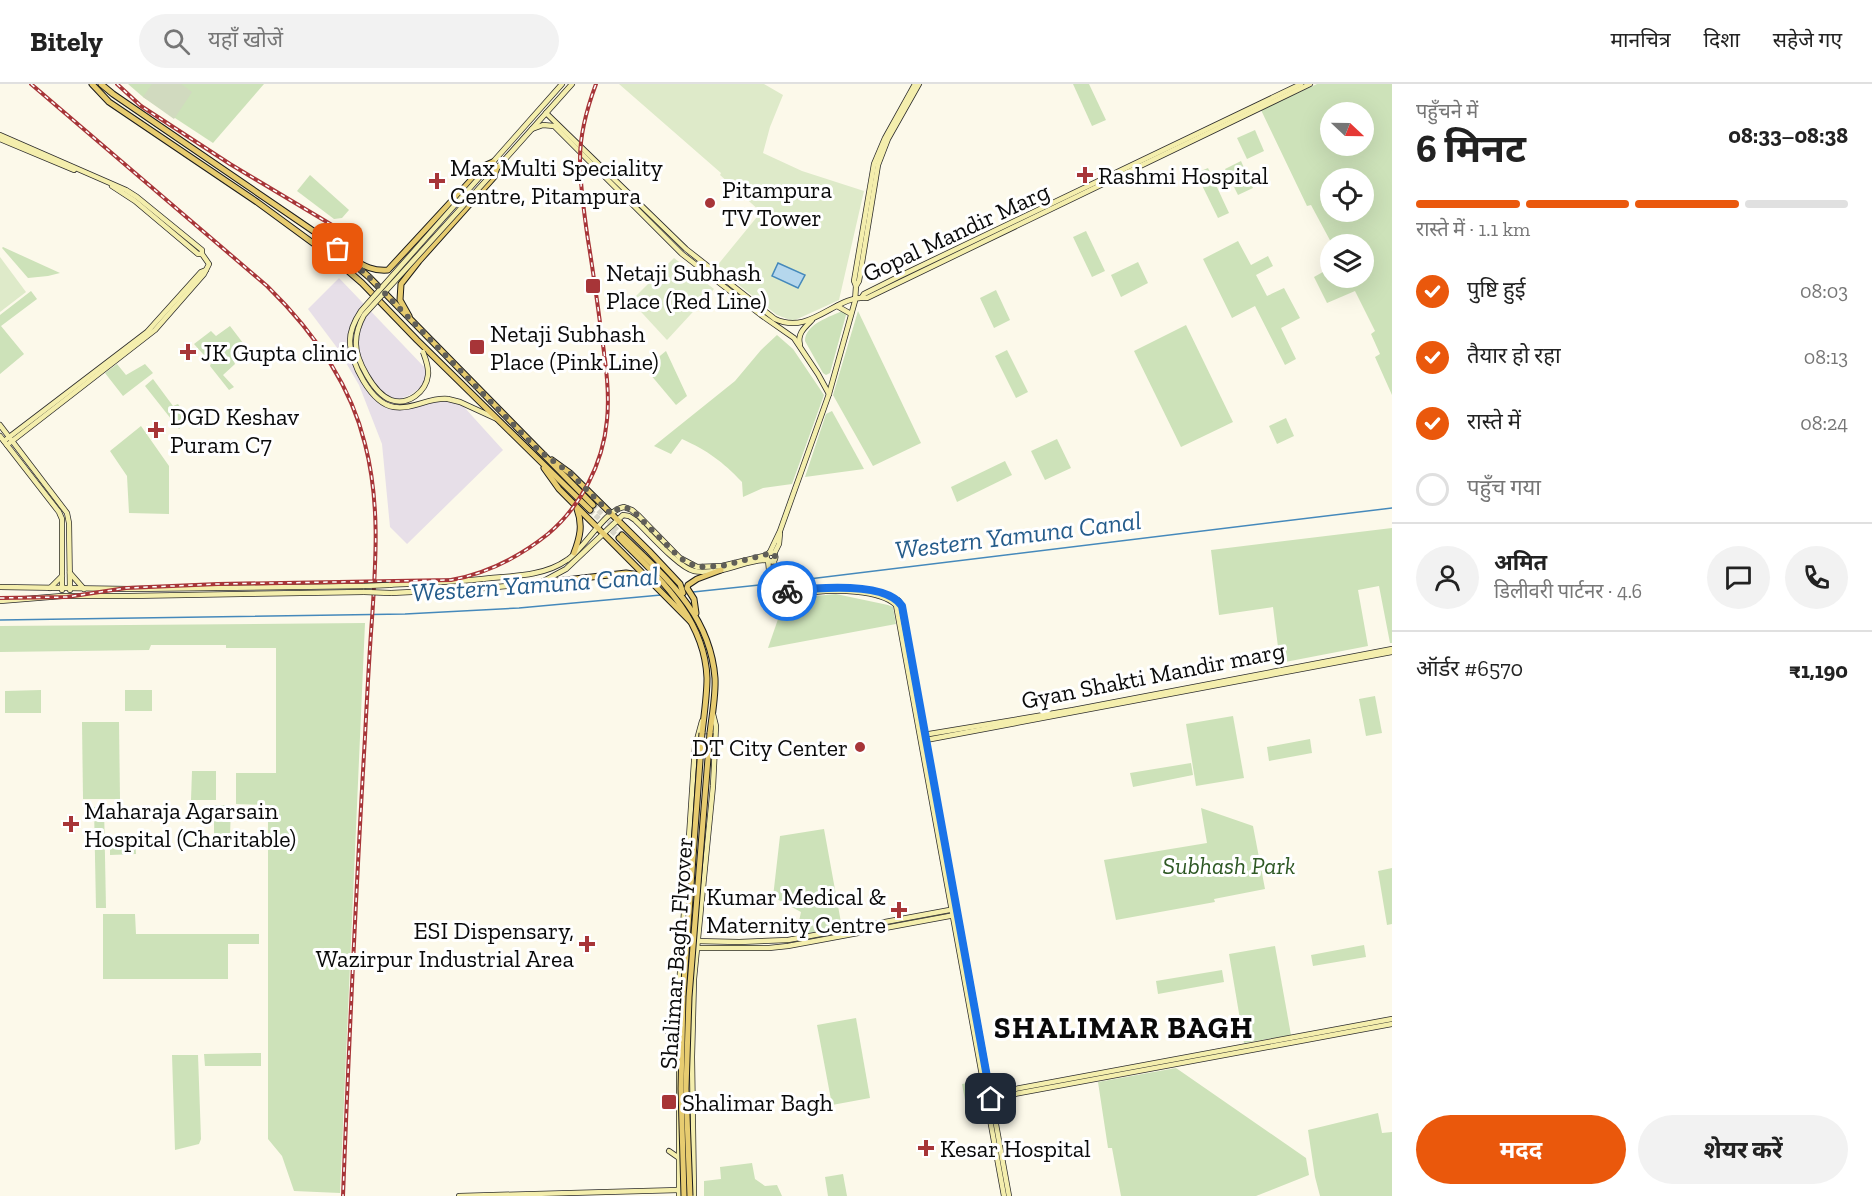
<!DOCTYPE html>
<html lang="hi">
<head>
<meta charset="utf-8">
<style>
  body { margin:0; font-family:"Zilla Slab","Noto Sans Devanagari",serif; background:#f2f2f2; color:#222; height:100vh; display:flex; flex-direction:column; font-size:22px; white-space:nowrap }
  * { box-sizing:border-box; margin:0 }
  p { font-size:20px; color:#767676 }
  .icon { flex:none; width:33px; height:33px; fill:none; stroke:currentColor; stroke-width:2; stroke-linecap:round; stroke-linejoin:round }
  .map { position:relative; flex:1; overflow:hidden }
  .panel { display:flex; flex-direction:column; background:#fff; width:480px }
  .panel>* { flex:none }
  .needle { width:39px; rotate:112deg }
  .buttons { position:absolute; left:1320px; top:18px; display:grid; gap:12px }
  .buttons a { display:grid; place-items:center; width:54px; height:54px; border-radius:50%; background:#fff; box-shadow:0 6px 24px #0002; font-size:30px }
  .pin { position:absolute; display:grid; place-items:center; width:51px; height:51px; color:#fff; margin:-26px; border-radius:12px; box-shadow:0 3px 9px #0006 }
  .courier { position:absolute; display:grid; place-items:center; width:60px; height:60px; margin:-30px; border:4px solid #1a73e8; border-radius:50%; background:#fff; color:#222; box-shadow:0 2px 8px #0007 }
  .headline em { font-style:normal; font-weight:700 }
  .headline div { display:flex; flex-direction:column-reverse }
  .headline { display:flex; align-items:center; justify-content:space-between; height:102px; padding:0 24px }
  h1 { font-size:39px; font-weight:700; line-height:45px }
  .bar { display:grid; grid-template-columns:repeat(4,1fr); gap:9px 6px; align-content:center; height:72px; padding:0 24px }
  .bar i { height:8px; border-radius:4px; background:#e0e0e0 }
  .bar .selected { background:#ea580c }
  .bar p { grid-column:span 4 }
  .line { display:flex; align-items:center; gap:15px; padding:0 24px; border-top:2px solid #e0e0e0 }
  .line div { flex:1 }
  .round { display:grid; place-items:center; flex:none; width:63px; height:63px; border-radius:32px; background:#f2f2f2 }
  ol { padding:0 24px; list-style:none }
  li { display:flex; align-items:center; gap:18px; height:66px }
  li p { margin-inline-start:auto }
  li .icon { padding:6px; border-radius:50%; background:#ea580c; color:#fff; stroke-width:4 }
  li:last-child { color:#767676 }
  li i { width:33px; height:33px; border:3px solid #e0e0e0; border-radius:50% }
  .primary-button { display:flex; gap:12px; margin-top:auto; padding:12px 24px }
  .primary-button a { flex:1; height:69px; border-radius:36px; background:#ea580c; color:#fff; font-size:24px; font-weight:700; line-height:69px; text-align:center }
  .primary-button a+a { background:#f2f2f2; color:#222 }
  header { display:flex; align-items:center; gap:36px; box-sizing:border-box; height:84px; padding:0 30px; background:#fff; border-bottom:2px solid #e0e0e0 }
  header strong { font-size:28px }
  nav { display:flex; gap:33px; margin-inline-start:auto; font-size:21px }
  .search { width:420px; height:54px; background:#f2f2f2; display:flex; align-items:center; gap:15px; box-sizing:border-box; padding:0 21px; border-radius:33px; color:#767676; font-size:22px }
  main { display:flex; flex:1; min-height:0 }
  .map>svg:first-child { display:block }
  .industrial { fill:#e7dfe8 }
  .green { fill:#cde2b9; fill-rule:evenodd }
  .cemetery { fill:#d1dabf }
  .pitch { fill:#deeac9 }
  .water { fill:#b5d7ed; stroke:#4589bb; stroke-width:1.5 }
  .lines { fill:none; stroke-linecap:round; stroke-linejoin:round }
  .stream { stroke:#4589bb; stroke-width:1.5 }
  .primary-tunnel { stroke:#d8d5c8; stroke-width:5; stroke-dasharray:5 2.5; stroke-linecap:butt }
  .secondary-casing { stroke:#2c2c2c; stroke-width:6 }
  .primary-casing { stroke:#1b1b1b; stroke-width:7 }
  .secondary { stroke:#f4eead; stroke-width:4.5 }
  .primary { stroke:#e7cc70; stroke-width:5 }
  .rail-casing { stroke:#a73538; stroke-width:4 }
  .rail { stroke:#fff; stroke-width:1.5; stroke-dasharray:4.5; stroke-linecap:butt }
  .secondary-bridge-casing { stroke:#2c2c2c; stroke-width:6; stroke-linecap:butt }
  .primary-bridge-casing { stroke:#1b1b1b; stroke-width:7; stroke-linecap:butt }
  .secondary-bridge { stroke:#f4eead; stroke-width:4.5 }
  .primary-bridge { stroke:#e7cc70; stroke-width:5 }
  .done { stroke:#5f5e58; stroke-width:6; stroke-dasharray:0 10.8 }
  .route { stroke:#1a73e8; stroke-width:8 }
  .poi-dot { fill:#a73538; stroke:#fff; stroke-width:2 }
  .labels { text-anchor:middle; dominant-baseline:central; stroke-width:6; stroke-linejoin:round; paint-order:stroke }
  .poi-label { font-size:24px; fill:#0a0a0a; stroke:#fff; text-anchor:start }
  .street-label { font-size:24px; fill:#0a0a0a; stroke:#fff }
  .park-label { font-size:24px; font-style:italic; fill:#2e5824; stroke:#fff }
  .water-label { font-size:26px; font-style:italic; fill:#255c8b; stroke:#fff }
  .district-label { font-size:30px; font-weight:bold; letter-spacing:1.5px; fill:#0a0a0a; stroke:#fff }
</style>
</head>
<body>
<header>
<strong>Bitely</strong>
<div class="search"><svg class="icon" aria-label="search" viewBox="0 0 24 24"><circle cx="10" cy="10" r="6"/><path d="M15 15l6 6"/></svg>यहाँ खोजें</div>
<nav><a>मानचित्र</a><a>दिशा</a><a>सहेजे गए</a></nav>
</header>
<main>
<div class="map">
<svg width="1392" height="1112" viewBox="0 0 1392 1112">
  <rect width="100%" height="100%" fill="#fcf9ea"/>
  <path class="industrial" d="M339,194L426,285L425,294L420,304L410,311L402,314L410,325L428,318L443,316L453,318L464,323L503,366L407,460L390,443L382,360L359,301L338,265L308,225Z"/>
  <g class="green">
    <path d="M128,0H264L213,59L143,13Z"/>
    <path d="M1073,0H1089L1106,36L1092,42Z"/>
    <path d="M1317,0H1392V311L1375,273L1380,270L1371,250L1375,247L1355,207L1327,219L1314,193L1330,184V194H1364V160H1332L1311,121L1307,122L1261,26ZM1364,28V62H1330V28ZM1364,94V128H1330V94Z"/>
    <path d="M1255,46L1264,67L1247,75L1237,54Z"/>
    <path d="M1241,77L1253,104L1238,111L1225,85Z"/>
    <path d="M1208,84L1229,129L1218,134L1196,89Z"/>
    <path d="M310,91L349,126L342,134L334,135L297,107Z"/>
    <path d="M1086,147L1105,187L1092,193L1073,153Z"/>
    <path d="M1238,157L1251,181L1268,172L1273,182L1256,191L1267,212L1284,204L1300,234L1281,244L1296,275L1285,281L1255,222L1232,234L1203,175Z"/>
    <path d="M3,163L60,189L48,192L28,194L2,164Z"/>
    <path d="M1138,178L1148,199L1121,213L1111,191Z"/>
    <path d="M996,206L1010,236L994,244L980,214Z"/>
    <path d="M31,207L37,215L1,242L24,270L0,290V231Z"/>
    <path d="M844,226L846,227V231L830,289L826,291L823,289L805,257C805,240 830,233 844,226Z"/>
    <path d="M858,227L921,359L873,382L833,311Z"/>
    <path d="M1186,241L1233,338L1181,363L1134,267Z"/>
    <path d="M230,242L246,263L233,275L235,280L223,291L234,303L229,306L210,282L211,279L194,260L211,247L216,252Z"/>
    <path d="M777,251L793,265L824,311L792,400L763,404L743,413L742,398C722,377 708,367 682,355L671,370L654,362L735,297L761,266Z"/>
    <path d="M1007,266L1028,308L1016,314L995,272Z"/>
    <path d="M666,267L687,312L676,321L645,284Z"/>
    <path d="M117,280L126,291L145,280L153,289L123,312L105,289Z"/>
    <path d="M153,295L173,322L178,320L189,336L179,345L145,302Z"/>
    <path d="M832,327L864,385L805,393L826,330Z"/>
    <path d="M1286,334L1294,352L1277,360L1269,342Z"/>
    <path d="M141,342L169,382V430L129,429L127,392L110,367Z"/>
    <path d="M1057,355L1071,384L1045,396L1031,367Z"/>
    <path d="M1005,377L1012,391L957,418L951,403Z"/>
    <path d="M1392,444V559H1390L1379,502L1358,506L1368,562L1280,579L1273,523L1219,531L1211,466Z"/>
    <path d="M836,510L888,521L893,523L896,540L768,564L785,515Z"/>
    <path d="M365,539L340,1109L294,1107L282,1072L268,1055V721L236,720V689H276V564H226V561H151L149,566L0,568V542Z"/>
    <path d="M41,606V629H5V607Z"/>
    <rect x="125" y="606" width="27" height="21"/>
    <path d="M1375,612L1382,649L1366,652L1359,615Z"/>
    <path d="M1233,632L1244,694L1196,702L1186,640Z"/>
    <path d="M82,638H119L120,715H83Z"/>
    <path d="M1310,655L1312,669L1269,677L1267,663Z"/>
    <path d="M1191,679L1193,691L1133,703L1130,689Z"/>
    <path d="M192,687H216V716H191Z"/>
    <path d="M214,721H231L230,752H214Z"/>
    <path d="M104,722L106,824H96L94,723Z"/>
    <path d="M1201,724L1253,742L1265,805L1214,815L1215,818L1116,836L1104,776L1207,759Z"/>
    <path d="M824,745L842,844L796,851L801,828L773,813L780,752Z"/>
    <path d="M135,752L136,770L110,771V753Z"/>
    <path d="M1392,784V840L1387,841L1378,787Z"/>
    <path d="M103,830H135L136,850H259V860H228V895H103Z"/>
    <path d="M1364,861L1366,873L1313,882L1311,871Z"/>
    <path d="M1275,862L1291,951L1244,959L1229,870Z"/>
    <path d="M1222,886L1224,898L1158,910L1156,897Z"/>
    <path d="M856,934L870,1014L832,1021L817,941Z"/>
    <path d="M261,969V982H205L204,970Z"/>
    <path d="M172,971H198L201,1055L199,1060L175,1066Z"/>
    <path d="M1176,984L1306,1074L1309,1091L1256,1112H1121L1112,1064H1108L1098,998Z"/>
    <path d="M979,997L984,1023L967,1027L962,1000Z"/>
    <path d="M1378,1029L1382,1049L1392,1048V1112H1320L1315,1093L1308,1046Z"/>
    <path d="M752,1079L755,1095L765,1102L777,1101L782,1112H704V1097L721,1095L720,1083Z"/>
    <path d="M843,1090L847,1112H828L825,1093Z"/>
  </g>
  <path class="cemetery" d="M152,0H181L192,8L174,35L143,13Z"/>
  <g class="pitch">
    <path d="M619,0H764L783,11L770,43L763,69L802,87L864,107L839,216L793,237L777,231L716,183L761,128L720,91L721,89Z"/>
    <path d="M0,173L26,208L0,228Z"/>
    <path d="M674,174L714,205L667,256L631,217Z"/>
  </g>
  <path class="water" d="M778,179L805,191L798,204L772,192Z"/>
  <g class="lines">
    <g class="stream">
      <path d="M776,499L1392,424"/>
      <path d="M693,508L769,500"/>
      <path d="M0,536L405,530L519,524L661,511"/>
    </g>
    <g class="primary-tunnel">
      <path d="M593,421L622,451"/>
      <path d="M590,426L619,454"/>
    </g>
    <g class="secondary-casing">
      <g id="secondary">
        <path d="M546,29L686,165L775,235C811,252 836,210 867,214L1310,0"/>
        <path d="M532,45L543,41L554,42L682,170L761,231L794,254L818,290L829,310"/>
        <path d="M0,51L126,106L137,113L202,166V170L209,180L204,190L155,246L7,361"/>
        <path d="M0,55L74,86"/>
        <path d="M485,87L562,0"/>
        <path d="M490,92L572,0"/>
        <path d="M112,102L135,117L198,170H202"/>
        <path d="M856,202L859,197L878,81L888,55L919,0"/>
        <path d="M862,213L864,210L900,192L1301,0"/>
        <path d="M837,222L851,230"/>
        <path d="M800,261C797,250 804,244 812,236"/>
        <path d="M448,315L460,318L497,335"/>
        <path d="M0,341L67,429L69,439L70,506"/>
        <path d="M0,352L59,428L62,435V506"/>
        <path d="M4,357L147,248L201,188L206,186"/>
        <path d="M770,468L780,447L829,310L855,217L856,202L854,197L874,80L885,54L915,0"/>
        <circle cx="771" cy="473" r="4.5"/>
        <path d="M774,470L779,460L780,449"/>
        <path d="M768,476L771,506L776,511C788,513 801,509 814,508C835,506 879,505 896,521L1004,1112"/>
        <path d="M774,476L776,504L779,507L815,504H856L883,510L898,516L902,522L1009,1112"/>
        <path d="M70,489L84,505"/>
        <path d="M389,501C423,499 457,498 491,494C517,492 546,491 567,476C584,465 605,426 624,423L632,426L639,432L680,474L697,483L722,482L767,471"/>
        <path d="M0,503L129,505L364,502"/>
        <path d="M50,504L62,492"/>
        <path d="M391,509L474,505L540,499L566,485L623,431L629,432L635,436C648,448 679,484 694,487C702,489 714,487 722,486C737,483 751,476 767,476"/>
        <path d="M0,517L62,512H129L364,508"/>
        <path d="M923,651L1073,626L1392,565"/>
        <path d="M926,656L1392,568"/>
        <path d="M696,857L739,858L788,856L955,825"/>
        <path d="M696,864H769L788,862L955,831"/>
        <path d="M668,948L678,947"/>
        <path d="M988,1010L1392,935"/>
        <path d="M988,1015L1392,940"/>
        <path d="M669,1067L679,1074"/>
        <path d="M459,1112L679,1106"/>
        <path d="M679,1112V903L695,663L702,637"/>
        <path d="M694,1112L692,973L694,895L713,702L716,642L713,630"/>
      </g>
    </g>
    <g class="primary-casing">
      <g id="primary">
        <path d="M92,0L109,18L257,118L332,173L362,199L417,256L590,426"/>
        <path d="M101,0L113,10L325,155L369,193L593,421"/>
        <path d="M352,174C364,183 374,187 388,186L484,82L493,78"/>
        <path d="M409,232L400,216L401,200L419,177L494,93L497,83"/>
        <path d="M552,376L570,389L649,467L680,500L683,509"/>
        <path d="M544,384L559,405L690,537"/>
        <path d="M622,451C664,492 710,529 715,594C716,611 712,631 710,649"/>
        <path d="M619,454C658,493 705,534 707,594C707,612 704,631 702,649"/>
        <path d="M574,469C580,453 583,441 577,425"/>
        <path d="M540,499L626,489L640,491L649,496"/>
        <path d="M696,529L694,515L687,504L688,501L697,495L721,486"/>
      </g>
    </g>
    <use href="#secondary" class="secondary"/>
    <use href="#primary" class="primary"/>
    <g class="rail-casing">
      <g id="rail">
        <path d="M31,0L267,202C312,246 350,298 365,360C380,418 376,476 372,535C369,574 367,614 365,653C356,806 349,959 343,1112"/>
        <path d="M117,0L141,22L230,80L337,144"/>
        <path d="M0,514L67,513L126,504L218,500L451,496C488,489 518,474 548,450C581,422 603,380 607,336C610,306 605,276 601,246C597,216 593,186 588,156C584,129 580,102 580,75C580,50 587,24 596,0"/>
      </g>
    </g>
    <use href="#rail" class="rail"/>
    <g class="secondary-bridge-casing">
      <g id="secondary-bridge">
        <path d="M423,268C426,276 429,283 428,291C426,308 408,322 391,316C374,310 355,275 356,258C356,248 359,240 364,231L490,92"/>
        <path d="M448,315C429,313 413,326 394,323C371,320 350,278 350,257C350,246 355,236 361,227L485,87"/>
        <path d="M364,502L389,501"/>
        <path d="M364,508L391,509"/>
      </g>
    </g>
    <g class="primary-bridge-casing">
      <g id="primary-bridge">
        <path d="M684,1112L681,1005L683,912L702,649"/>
        <path d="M690,1112L686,1005L689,913L710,649"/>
      </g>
    </g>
    <use href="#secondary-bridge" class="secondary-bridge"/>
    <use href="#primary-bridge" class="primary-bridge"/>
  </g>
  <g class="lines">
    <path class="done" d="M338,165L369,193L538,366L570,389L611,430C618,423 623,422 632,426L680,474L697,483L722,482L772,469L775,472L773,477L776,504L780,508L787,507"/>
    <path class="route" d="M787,507C814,504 886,497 902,522L991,1015"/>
  </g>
  <g class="poi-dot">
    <path d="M1082 82h6v6h6v6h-6v6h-6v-6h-6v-6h6z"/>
    <path d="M434 88h6v6h6v6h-6v6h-6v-6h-6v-6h6z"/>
    <circle cx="710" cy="119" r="6"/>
    <rect x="585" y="194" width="16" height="16" rx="3"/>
    <rect x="469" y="255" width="16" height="16" rx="3"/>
    <path d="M185 259h6v6h6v6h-6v6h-6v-6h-6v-6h6z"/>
    <path d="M153 337h6v6h6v6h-6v6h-6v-6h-6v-6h6z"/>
    <circle cx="860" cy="663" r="6"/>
    <path d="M68 731h6v6h6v6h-6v6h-6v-6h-6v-6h6z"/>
    <path d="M896 817h6v6h6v6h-6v6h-6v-6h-6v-6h6z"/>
    <path d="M584 851h6v6h6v6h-6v6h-6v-6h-6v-6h6z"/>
    <rect x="661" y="1010" width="16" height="16" rx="3"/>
    <path d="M923 1055h6v6h6v6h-6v6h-6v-6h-6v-6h6z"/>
  </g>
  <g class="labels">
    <g class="poi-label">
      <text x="450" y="83">Max Multi Speciality<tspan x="450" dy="28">Centre, Pitampura</tspan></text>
      <text x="1098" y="91">Rashmi Hospital</text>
      <text x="722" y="105">Pitampura<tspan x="722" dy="28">TV Tower</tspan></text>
      <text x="606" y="188">Netaji Subhash<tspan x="606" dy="28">Place (Red Line)</tspan></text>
      <text x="490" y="249">Netaji Subhash<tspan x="490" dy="28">Place (Pink Line)</tspan></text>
      <text x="201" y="268">JK Gupta clinic</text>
      <text x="170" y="332">DGD Keshav<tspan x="170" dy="28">Puram C7</tspan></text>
      <text x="848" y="663" text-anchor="end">DT City Center</text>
      <text x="84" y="726">Maharaja Agarsain<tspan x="84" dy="28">Hospital (Charitable)</tspan></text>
      <text x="886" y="812" text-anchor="end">Kumar Medical &amp;<tspan x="886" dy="28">Maternity Centre</tspan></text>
      <text x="574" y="846" text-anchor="end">ESI Dispensary,<tspan x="574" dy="28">Wazirpur Industrial Area</tspan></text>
      <text x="682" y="1018">Shalimar Bagh</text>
      <text x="940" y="1064">Kesar Hospital</text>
    </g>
    <g class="street-label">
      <text transform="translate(956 148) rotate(-25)">Gopal Mandir Marg</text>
      <text transform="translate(1153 591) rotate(-11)">Gyan Shakti Mandir marg</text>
      <text transform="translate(676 869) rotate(-86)">Shalimar Bagh Flyover</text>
    </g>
    <g class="park-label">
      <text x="1229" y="781">Subhash Park</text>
    </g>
    <g class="water-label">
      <text transform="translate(1018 451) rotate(-7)">Western Yamuna Canal</text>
      <text transform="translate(535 500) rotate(-4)">Western Yamuna Canal</text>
    </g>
    <g class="district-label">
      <text x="1124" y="944">SHALIMAR BAGH</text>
    </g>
  </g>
</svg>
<div class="buttons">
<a><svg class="needle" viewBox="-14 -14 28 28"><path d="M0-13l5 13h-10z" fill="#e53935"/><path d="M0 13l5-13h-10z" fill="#767676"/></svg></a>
<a><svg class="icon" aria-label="locate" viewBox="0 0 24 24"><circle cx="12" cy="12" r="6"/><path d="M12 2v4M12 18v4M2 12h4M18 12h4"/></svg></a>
<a><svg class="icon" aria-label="layers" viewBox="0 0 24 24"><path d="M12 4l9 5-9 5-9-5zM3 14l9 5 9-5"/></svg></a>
</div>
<div class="pin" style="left:338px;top:165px;background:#ea580c"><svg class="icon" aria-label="bag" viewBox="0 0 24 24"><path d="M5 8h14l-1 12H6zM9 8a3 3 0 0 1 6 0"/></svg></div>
<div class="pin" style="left:991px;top:1015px;background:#1f2937"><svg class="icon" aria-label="home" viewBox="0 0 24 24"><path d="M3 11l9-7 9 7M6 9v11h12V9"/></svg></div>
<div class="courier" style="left:787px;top:507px"><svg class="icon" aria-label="bike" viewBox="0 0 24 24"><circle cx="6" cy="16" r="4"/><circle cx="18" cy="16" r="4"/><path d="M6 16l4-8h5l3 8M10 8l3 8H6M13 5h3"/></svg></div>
</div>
<section class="panel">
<div class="headline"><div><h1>6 मिनट</h1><p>पहुँचने में</p></div><em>08:33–08:38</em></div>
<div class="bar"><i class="selected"></i><i class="selected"></i><i class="selected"></i><i></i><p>रास्ते में · 1.1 km</p></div>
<ol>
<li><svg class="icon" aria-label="check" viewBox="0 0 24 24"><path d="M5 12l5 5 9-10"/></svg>पुष्टि हुई<p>08:03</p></li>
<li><svg class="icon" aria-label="check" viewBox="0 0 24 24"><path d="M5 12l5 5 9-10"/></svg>तैयार हो रहा<p>08:13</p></li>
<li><svg class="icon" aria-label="check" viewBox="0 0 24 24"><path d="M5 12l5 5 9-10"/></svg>रास्ते में<p>08:24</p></li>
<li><i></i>पहुँच गया</li>
</ol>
<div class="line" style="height:108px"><a class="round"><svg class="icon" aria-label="person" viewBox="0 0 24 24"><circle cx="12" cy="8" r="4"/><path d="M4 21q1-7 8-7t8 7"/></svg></a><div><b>अमित</b><p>डिलीवरी पार्टनर · 4.6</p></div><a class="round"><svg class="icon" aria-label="chat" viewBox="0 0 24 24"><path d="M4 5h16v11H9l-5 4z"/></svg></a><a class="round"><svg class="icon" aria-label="phone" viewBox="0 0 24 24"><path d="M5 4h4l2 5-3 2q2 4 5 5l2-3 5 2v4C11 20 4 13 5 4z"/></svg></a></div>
<div class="line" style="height:78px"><div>ऑर्डर #6570</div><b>₹1,190</b></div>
<div class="primary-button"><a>मदद</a><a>शेयर करें</a></div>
</section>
</main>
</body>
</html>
